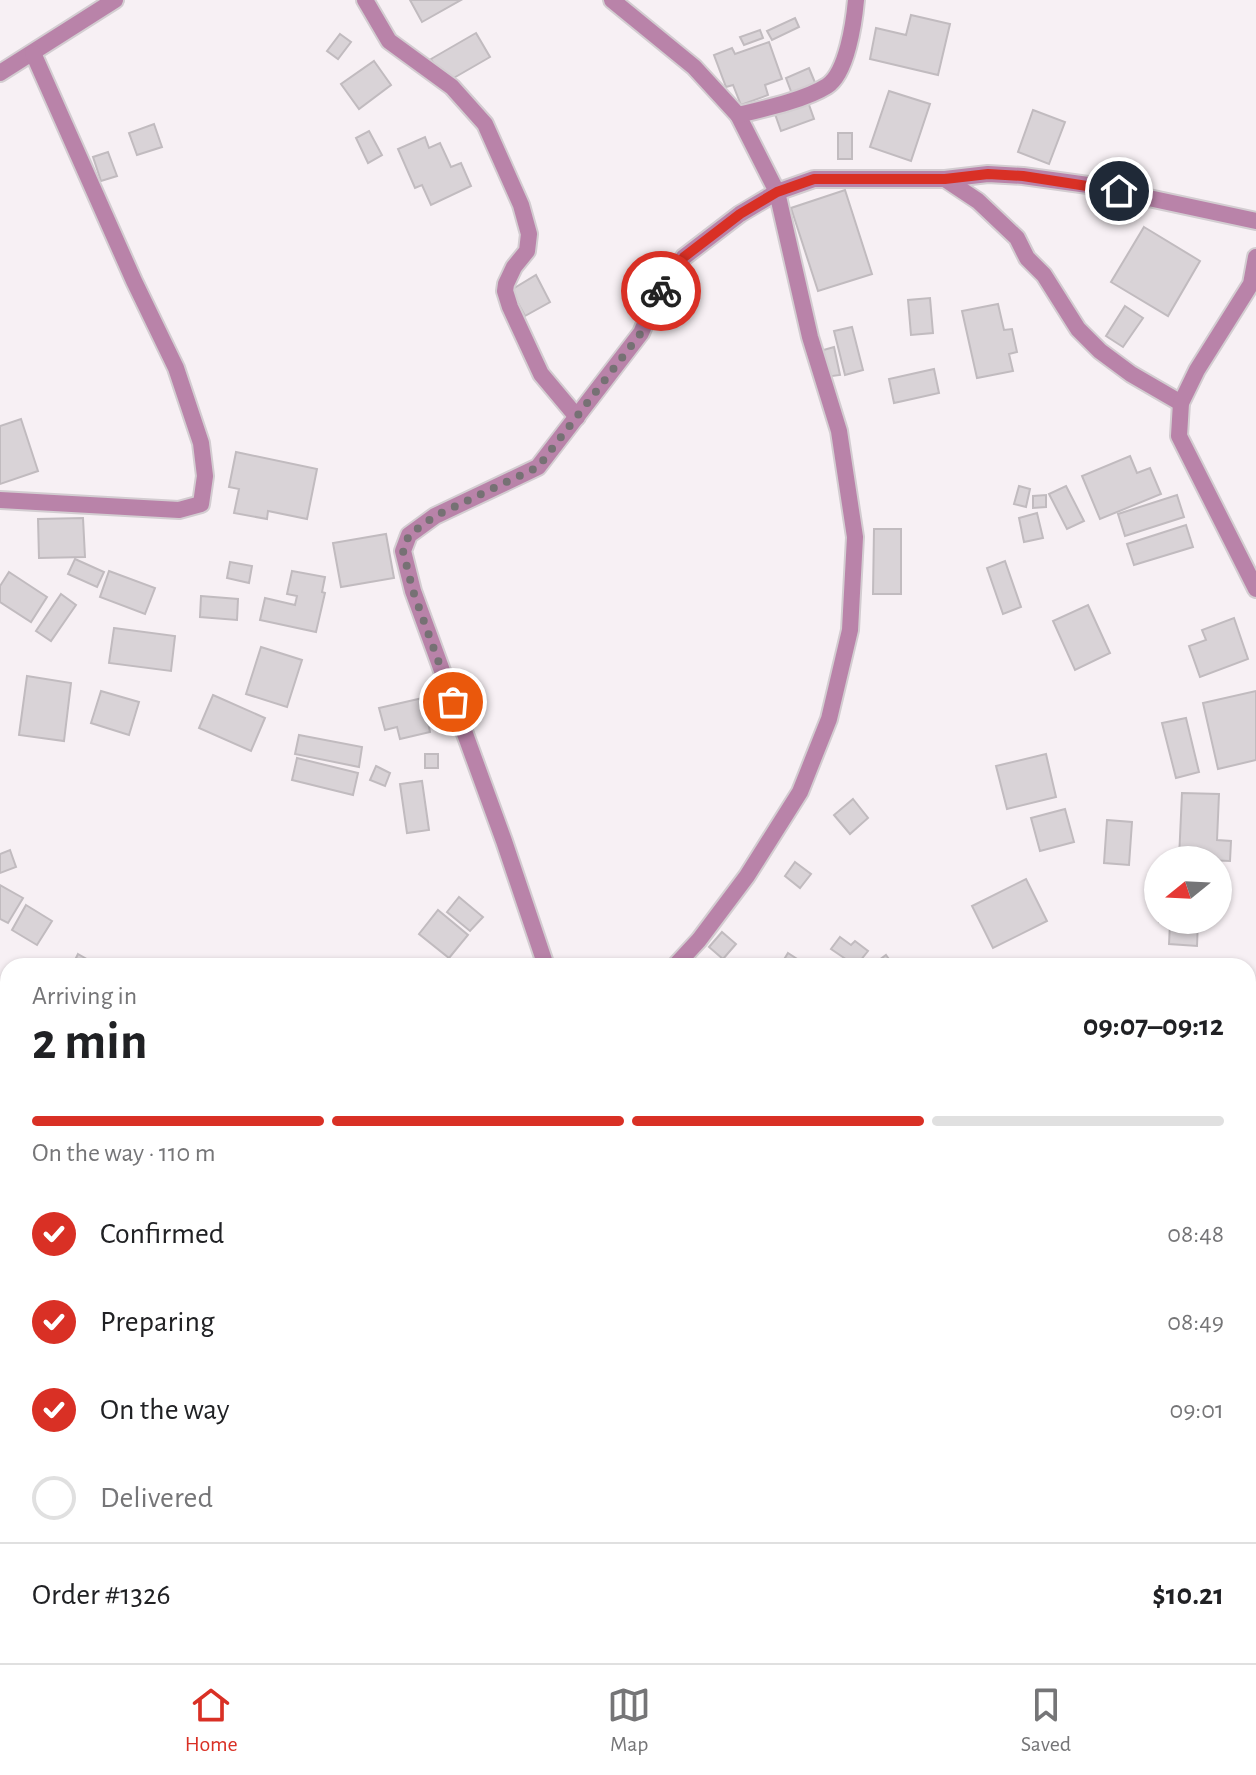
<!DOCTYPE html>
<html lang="en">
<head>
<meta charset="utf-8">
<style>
  body { margin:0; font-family:"Alegreya Sans",sans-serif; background:#f2f2f2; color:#202124; height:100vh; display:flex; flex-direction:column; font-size:30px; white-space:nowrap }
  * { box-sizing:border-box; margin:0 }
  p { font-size:26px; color:#757577 }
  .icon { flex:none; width:44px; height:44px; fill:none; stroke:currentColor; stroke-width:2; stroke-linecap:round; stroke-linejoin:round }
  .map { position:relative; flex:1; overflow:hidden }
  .details { position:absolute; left:0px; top:958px; width:1256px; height:706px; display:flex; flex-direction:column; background:#fff; border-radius:24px 24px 0 0; box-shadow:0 2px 6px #0004 }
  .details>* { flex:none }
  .needle { width:52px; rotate:252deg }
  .tools { position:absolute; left:1144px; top:846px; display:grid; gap:16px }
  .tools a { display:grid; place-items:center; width:88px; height:88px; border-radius:50%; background:#fff; box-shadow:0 2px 6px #0004; font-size:40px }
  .pin { position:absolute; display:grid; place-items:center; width:68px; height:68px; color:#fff; margin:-34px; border:4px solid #fff; border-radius:50%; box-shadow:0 2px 8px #0007 }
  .courier { position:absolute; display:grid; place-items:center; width:80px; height:80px; margin:-40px; border:6px solid #d93025; border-radius:50%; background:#fff; color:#222; box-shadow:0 2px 10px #0007 }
  .summary em { font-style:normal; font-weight:700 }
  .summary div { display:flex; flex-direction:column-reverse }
  .summary { display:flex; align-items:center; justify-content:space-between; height:136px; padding:0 32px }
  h1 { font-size:52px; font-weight:700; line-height:60px }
  .bar { display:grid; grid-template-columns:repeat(4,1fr); gap:12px 8px; align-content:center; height:96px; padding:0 32px }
  .bar i { height:10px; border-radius:6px; background:#e0e0e0 }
  .bar .active { background:#d93025 }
  .bar p { grid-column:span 4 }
  .line { display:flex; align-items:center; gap:20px; padding:0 32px; border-top:2px solid #e0e0e0 }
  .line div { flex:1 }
  ol { padding:0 32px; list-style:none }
  li { display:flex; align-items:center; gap:24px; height:88px }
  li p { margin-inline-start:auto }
  li .icon { padding:8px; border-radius:50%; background:#d93025; color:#fff; stroke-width:4 }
  li:last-child { color:#757577 }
  li i { width:44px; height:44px; border:4px solid #e0e0e0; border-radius:50% }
  .dock { display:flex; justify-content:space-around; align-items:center; height:112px; border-top:2px solid #e0e0e0; background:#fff; font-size:22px; color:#757577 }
  .dock a { display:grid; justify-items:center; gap:4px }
  .dock .active { color:#d93025 }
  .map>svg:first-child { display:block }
  .building { fill:#d9d3d7; stroke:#c1bbbf; stroke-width:2 }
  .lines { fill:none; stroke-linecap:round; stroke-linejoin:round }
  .minor-casing { stroke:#d3cdd1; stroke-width:20 }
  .minor { stroke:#b983a9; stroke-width:16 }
  .done { stroke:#767174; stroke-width:8; stroke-dasharray:0 14.4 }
  .route { stroke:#d93025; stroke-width:10 }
</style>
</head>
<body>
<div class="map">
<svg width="1256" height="1663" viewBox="0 0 1256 1663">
  <rect width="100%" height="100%" fill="#f7f0f4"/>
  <g class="building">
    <path d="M410,0H461L422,22Z"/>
    <path d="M911,15L950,24L938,75L870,59L876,28L906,35Z"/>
    <path d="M795,18L799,27L772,40L767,31Z"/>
    <path d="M760,30L763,38L744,45L740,37Z"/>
    <path d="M476,33L490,57L445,83L431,59Z"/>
    <path d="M340,34L351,42L338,59L327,51Z"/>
    <path d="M769,42L782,79L765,85L768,95L741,105L733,85L726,87L714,55L732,48L735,54Z"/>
    <path d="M374,61L391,85L359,109L341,84Z"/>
    <path d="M809,68L816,85L792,94L786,78Z"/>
    <path d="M889,91L930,104L911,161L870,147Z"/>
    <path d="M808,102L814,119L781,131L775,114Z"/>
    <path d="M1033,110L1065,122L1049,164L1018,152Z"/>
    <path d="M154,124L162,147L137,155L129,133Z"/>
    <path d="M369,131L382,155L368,163L356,138Z"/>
    <rect x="838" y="133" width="14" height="26"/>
    <path d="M425,137L429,148L440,143L451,167L461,163L471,186L431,205L422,185L415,188L398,149Z"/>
    <path d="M108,152L117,176L101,181L93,157Z"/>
    <path d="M845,190L872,274L818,291L791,208Z"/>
    <path d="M1144,227L1200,261L1168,316L1111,282Z"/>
    <path d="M536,275L550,302L525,316L511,290Z"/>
    <path d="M930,298L933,333L911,335L908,300Z"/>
    <path d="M998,304L1004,330L1012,329L1017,352L1009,354L1013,371L977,378L962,311Z"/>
    <path d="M1125,306L1143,318L1123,347L1106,336Z"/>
    <path d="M852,327L863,370L845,375L834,331Z"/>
    <path d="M834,347L840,375L825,377L820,351Z"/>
    <path d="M934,369L939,393L894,403L889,379Z"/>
    <path d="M21,419L38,471L0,484V426Z"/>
    <path d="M236,452L317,469L307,519L268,511L267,519L234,513L239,489L229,487Z"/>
    <path d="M1130,456L1137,473L1150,468L1161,494L1100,519L1082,476Z"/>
    <path d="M1019,486L1030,489L1026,507L1014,504Z"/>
    <path d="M1066,486L1084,521L1067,529L1049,494Z"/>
    <path d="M1046,495V507L1033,508V496Z"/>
    <path d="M1177,495L1184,517L1125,536L1118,514Z"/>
    <path d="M1037,513L1043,538L1024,542L1019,518Z"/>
    <path d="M83,518L85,557L39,558L38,519Z"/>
    <path d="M1186,525L1193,547L1134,565L1127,544Z"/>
    <path d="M874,529H901V594H873Z"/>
    <path d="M386,534L394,578L341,587L333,543Z"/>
    <path d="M75,559L104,572L97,587L68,574Z"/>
    <path d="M1005,561L1021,607L1003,614L987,568Z"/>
    <path d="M230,562L252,566L249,583L227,578Z"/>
    <path d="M109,571L155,588L145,614L100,597Z"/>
    <path d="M292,571L325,577L322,592L325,593L316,632L260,620L265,598L295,605L297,596L287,594Z"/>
    <path d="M9,572L47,597L31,622L0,602V586Z"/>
    <path d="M61,594L76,605L51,641L36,631Z"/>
    <path d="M201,596L238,599L237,620L200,617Z"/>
    <path d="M1088,605L1110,653L1075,670L1053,621Z"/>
    <path d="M1234,618L1248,659L1200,677L1189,646L1206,640L1202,630Z"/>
    <path d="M114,628L175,636L171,671L109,663Z"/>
    <path d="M261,647L302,660L287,707L246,694Z"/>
    <path d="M27,676L71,683L64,741L19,735Z"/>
    <path d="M101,691L139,702L129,735L91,723Z"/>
    <path d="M1256,691V760L1218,769L1203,703Z"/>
    <path d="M213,695L265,718L251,751L199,728Z"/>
    <path d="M427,697L432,721L428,722L430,732L400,739L397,727L385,730L379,708Z"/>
    <path d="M1186,718L1199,772L1176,778L1162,723Z"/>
    <path d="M299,735L362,747L359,767L295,754Z"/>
    <rect x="425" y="754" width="13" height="14"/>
    <path d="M1046,754L1056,797L1007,809L996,766Z"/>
    <path d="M297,758L358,773L353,795L292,780Z"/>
    <path d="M376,766L390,773L385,786L370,780Z"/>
    <path d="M422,781L429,830L407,833L400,784Z"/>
    <path d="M1182,793L1219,794L1217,840L1231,841L1230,861L1179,859Z"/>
    <path d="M853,799L868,818L850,834L834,815Z"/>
    <path d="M1065,809L1074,842L1040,851L1031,818Z"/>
    <path d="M1107,820L1132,822L1129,865L1104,863Z"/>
    <path d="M10,850L16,867L0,873V854Z"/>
    <path d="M795,862L811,874L800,888L785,876Z"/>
    <path d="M1026,879L1047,921L993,948L972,906Z"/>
    <path d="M0,885L23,898L8,923L0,919Z"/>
    <path d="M459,897L483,917L470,931L447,912Z"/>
    <path d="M26,905L52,921L37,945L12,930Z"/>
    <path d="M438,910L468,935L449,958L419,934Z"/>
    <path d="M1159,920H1198L1197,946L1169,944L1170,923L1159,922Z"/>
    <path d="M722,932L736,944L723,959L709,947Z"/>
    <path d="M840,937L851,945L855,941L868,951L856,966L831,949Z"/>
    <path d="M788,953L808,966H780Z"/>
    <path d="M78,954L99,966H72Z"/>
    <path d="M886,955L894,966H871Z"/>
    <path d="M6,1145L8,1148V1196L0,1202V1148Z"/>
    <path d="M1256,1337V1403L1248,1405V1339Z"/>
    <path d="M8,1342V1391L0,1394V1345Z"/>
    <path d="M8,1539V1601L0,1602V1540Z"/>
    <path d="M0,1607H8V1629L0,1628Z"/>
    <path d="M8,1653V1656H45L47,1663H0V1655Z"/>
    <path d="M210,1656H261L265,1663H213Z"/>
    <path d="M500,1656H634L635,1660L623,1663H493L491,1658Z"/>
    <path d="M880,1656H917V1658L880,1660Z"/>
    <path d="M1007,1656H1073L1071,1663H1033Z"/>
  </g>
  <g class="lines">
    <g class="minor-casing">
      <g id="minor">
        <path d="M365,0L389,41L452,87L485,124L521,205L529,234L527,251L514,267L506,284L505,291L510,307L541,374L577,417"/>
        <path d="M612,0L694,67L738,115L777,192L810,337L839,431L855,537L850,630L829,719L800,792L747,876L699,940L675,966"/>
        <path d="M0,73L115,0"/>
        <path d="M738,115C763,109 805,100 827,86C847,73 854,22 856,0"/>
        <path d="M945,179L978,201L1017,238L1027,258L1044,275L1078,329L1100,351L1131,374L1181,403"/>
        <path d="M1256,257L1251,284L1197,370L1181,403L1179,436L1256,589"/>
        <path d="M0,500L179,510L201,504L205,476L201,443L176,368L134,281L33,53"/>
        <path d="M546,966L504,841L413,591L403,551L409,535L435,516L538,467L641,333L655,300L684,257L740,214L777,192L814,179H945L988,174L1023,176L1088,185L1256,221"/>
        <path d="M0,1041L8,1052"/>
        <path d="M1248,1322L1256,1321"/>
        <path d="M0,1493H8"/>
        <path d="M404,1656L407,1663"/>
        <path d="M339,1663L352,1656"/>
        <path d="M1172,1663L1173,1656"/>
      </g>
    </g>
    <use href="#minor" class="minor"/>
  </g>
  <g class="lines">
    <path class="done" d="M453,702L413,591L403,551L409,535L435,516L538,467L641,333L661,291"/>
    <path class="route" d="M661,291L684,257L740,214L777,192L814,179H945L988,174L1023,176L1119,191"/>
  </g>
</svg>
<div class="tools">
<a><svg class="needle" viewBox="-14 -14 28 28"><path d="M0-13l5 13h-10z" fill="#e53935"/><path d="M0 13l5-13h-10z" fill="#757577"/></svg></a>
</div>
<div class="pin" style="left:453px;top:702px;background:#ea580c"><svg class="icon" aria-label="bag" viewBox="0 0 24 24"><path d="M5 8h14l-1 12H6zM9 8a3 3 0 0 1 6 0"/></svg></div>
<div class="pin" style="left:1119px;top:191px;background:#1f2937"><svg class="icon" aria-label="home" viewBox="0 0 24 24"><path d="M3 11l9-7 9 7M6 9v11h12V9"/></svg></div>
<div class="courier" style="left:661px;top:291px"><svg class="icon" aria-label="bike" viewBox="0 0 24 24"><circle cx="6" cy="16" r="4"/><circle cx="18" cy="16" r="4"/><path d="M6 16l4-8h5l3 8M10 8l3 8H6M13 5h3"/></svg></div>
<section class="details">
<div class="summary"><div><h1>2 min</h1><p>Arriving in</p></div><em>09:07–09:12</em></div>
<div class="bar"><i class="active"></i><i class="active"></i><i class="active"></i><i></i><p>On the way · 110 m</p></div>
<ol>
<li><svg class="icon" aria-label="check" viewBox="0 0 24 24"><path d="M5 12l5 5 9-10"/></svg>Confirmed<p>08:48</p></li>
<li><svg class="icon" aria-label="check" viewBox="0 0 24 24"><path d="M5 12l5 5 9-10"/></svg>Preparing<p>08:49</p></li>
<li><svg class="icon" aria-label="check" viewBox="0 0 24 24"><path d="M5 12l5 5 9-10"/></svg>On the way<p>09:01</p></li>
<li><i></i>Delivered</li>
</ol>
<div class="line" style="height:104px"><div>Order #1326</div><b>$10.21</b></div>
</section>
</div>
<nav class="dock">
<a class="active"><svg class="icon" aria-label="home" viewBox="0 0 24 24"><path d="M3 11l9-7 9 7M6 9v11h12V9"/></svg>Home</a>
<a><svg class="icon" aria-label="map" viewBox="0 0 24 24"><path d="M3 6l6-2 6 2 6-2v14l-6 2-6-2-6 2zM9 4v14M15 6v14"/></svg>Map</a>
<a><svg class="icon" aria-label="saved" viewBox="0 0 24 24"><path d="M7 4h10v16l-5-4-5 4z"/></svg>Saved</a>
</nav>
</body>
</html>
